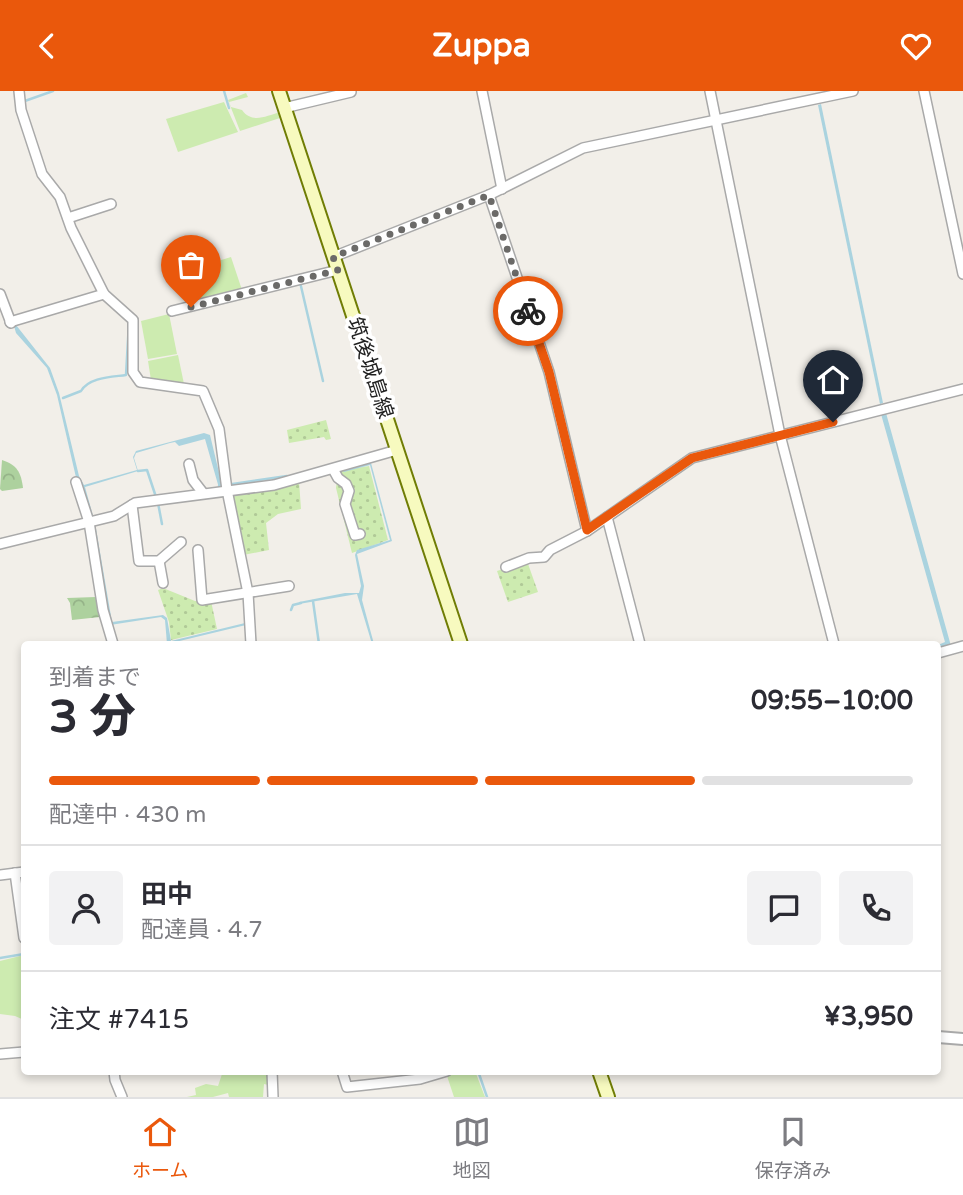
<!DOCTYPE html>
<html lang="ja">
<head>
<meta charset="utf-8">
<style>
  body { margin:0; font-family:"Varela Round","Noto Sans JP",sans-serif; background:#f2f2f3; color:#2b2b33; height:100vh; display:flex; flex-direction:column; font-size:26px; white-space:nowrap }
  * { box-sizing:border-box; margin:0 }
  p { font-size:23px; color:#7c7c81 }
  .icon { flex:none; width:38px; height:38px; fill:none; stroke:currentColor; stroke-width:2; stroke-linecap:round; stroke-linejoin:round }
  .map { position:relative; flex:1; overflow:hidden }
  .panel { position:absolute; left:21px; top:550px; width:920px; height:434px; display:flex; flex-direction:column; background:#fff; border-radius:7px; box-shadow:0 4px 10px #0003 }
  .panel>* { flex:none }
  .pin { position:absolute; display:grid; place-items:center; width:60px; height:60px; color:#fff; margin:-72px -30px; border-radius:50% 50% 50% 0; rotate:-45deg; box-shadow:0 0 7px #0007 }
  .pin .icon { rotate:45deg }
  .courier { position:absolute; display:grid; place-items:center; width:70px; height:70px; margin:-35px; border:5px solid #ea580c; border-radius:50%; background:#fff; color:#222; box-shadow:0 2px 9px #0007 }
  .headline em { font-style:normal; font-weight:800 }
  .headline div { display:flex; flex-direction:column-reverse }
  .headline { display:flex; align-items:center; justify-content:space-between; height:119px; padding:0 28px }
  h1 { font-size:46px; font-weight:800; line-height:52px }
  .bar { display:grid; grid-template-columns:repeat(4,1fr); gap:10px 7px; align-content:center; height:84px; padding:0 28px }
  .bar i { height:9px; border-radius:5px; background:#e1e1e2 }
  .bar .on { background:#ea580c }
  .bar p { grid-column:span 4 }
  .line { display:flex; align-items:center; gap:18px; padding:0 28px; border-top:2px solid #e1e1e2 }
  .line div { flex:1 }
  .round { display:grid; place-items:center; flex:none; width:74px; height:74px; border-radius:7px; background:#f2f2f3 }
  header { display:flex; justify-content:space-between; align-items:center; height:91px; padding:0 28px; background:#ea580c; color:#fff; font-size:32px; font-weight:800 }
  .tabs { display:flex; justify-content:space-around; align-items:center; height:98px; border-top:2px solid #e1e1e2; background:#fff; font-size:19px; color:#7c7c81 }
  .tabs a { display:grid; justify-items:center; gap:4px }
  .tabs .on { color:#ea580c }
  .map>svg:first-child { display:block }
  .grass { fill:#cdebb0 }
  .forest { fill:url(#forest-crowns) }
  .garden { fill:url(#garden-dots) }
  .water { fill:#aad3df }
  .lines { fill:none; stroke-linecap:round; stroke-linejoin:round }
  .stream { stroke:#aad3df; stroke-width:2.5 }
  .minor-casing { stroke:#a9a9a9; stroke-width:12 }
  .tertiary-casing { stroke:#a9a9a9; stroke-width:14 }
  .secondary-casing { stroke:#707d05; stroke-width:16 }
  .minor { stroke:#fff; stroke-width:9 }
  .tertiary { stroke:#fff; stroke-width:10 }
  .secondary { stroke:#f7fabf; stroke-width:12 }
  .done { stroke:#6b6a68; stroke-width:7; stroke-dasharray:0 12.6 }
  .route { stroke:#ea580c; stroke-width:9 }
  .labels { text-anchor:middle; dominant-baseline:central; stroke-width:7; stroke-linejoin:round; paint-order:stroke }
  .street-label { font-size:21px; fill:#222; stroke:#fff }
</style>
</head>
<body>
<header><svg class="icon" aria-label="back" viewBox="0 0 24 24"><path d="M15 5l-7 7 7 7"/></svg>Zuppa<svg class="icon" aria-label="heart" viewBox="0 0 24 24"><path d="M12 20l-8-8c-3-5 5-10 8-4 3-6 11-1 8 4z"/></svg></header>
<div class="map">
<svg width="963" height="1006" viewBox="0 0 963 1006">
  <defs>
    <pattern id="forest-crowns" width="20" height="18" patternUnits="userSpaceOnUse" patternTransform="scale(1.75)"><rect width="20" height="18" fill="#add19e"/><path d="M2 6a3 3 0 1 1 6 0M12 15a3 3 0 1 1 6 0" fill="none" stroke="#95b388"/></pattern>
    <pattern id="garden-dots" width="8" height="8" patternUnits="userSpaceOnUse" patternTransform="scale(1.75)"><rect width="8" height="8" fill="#cdebb0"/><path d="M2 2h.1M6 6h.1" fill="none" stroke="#b0c997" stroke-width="1.8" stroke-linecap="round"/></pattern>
  </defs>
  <rect width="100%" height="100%" fill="#f2efe9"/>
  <g class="grass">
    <path d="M246,2L248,6L229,11L231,16L242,19C252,33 266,25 280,21L283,26L240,40L228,9Z"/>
    <path d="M224,11L238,41L178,61L166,28Z"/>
    <path d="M231,166L242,199L186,215L179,182Z"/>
    <path d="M169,223L177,263L148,268L141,230Z"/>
    <path d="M178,264L184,293L151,289L148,270Z"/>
    <path d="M24,864V929L15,925L0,923V870Z"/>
    <path d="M223,980H267L268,994L264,993L263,1006H229L228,1002L213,1006H187L196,1004L195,997L206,993L218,995Z"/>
    <path d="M451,980H475L485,1006H454L446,982Z"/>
  </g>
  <g class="forest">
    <path d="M2,369C17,374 21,381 23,397L2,400L0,398Z"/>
    <path d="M96,506L100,526L72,529L70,512L67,507Z"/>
  </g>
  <g class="garden">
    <path d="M326,329L331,348L326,349L324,346L289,352L287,339Z"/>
    <path d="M369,375L388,449L352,462L336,397L338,380Z"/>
    <path d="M299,390L301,418L278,423L266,432L269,459L243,464L231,402Z"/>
    <path d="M527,470L538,501L508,511L497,480Z"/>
    <path d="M163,497L195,510H211L217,538L171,549L169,531L158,499Z"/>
  </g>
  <g class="water">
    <path d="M821,13L883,312L880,313L818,14Z"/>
    <path d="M16,234L50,277L59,302L79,385L84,394L137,379L133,366L136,360L204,342L210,344L222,394L219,397L205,348L179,355L175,351L170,352L136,362L134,367L138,380L85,396L95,432L112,531L163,524L167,527L171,550L245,532L246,534L167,553L165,529L161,526L110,534L57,304L47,277L16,242L14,235Z"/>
    <path d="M886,322L951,555L938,558V554L945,551L881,323Z"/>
    <path d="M371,372L392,450L357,463L364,495L362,509L374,553H372L357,503L299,513V511L345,502H359L361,495L355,464L357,459L390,449L370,374L344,381L343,379Z"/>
  </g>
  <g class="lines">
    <g class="stream">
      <path d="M224,0L229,17"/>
      <path d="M22,11L53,0"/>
      <path d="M300,191L323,290"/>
      <path d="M63,307L81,300C89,286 112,286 126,284L129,231L124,226"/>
      <path d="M138,380L147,379L156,406"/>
      <path d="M219,395L287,385"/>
      <path d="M158,412L162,433"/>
      <path d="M313,510L319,553"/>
      <path d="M291,519L293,514L301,512"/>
      <path d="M0,867L24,863"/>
      <path d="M478,980L487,1006"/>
    </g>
    <g class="minor-casing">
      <g id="minor">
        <path d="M19,0L21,19L42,83L60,106L71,137L104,203L133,229V281L140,291L203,300L219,338L227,399L248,502L251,553"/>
        <path d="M482,0L502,98"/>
        <path d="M710,0L780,344L834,553"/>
        <path d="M924,0L963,183"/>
        <path d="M284,17L351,1"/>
        <path d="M489,104L549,281L587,440"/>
        <path d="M68,127L111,113"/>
        <path d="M333,166L489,104L583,57L853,0"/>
        <path d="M0,203L11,232"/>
        <path d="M172,220L338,179"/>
        <path d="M10,231L104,203"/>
        <path d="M189,373L193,389L203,402"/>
        <path d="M333,378L338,387L346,393L349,400L345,413L355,444L360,443"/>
        <path d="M76,391L89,431L103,519L113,553"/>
        <path d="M132,414L139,470H159L181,451"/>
        <path d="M607,426L640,553"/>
        <path d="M0,453L114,425L135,412L274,394L397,359"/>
        <path d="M198,459L202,509L289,495"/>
        <path d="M159,470L163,492"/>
        <path d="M506,476L529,467L544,466L550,459L587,440L692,367L963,298"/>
        <path d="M938,562L963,555"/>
        <path d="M15,782L24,847"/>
        <path d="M0,784L24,781"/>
        <path d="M0,963L24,961"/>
        <path d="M114,980L115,989L122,1006"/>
        <path d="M272,980L273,1006"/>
        <path d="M342,980L347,996L420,988L447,980"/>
      </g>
    </g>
    <g class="tertiary-casing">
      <path id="tertiary" d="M938,946L963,948"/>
    </g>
    <g class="secondary-casing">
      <g id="secondary">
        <path d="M279,0L461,553"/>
        <path d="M599,980L608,1006"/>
      </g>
    </g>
    <use href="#minor" class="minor"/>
    <use href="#tertiary" class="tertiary"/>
    <use href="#secondary" class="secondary"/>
  </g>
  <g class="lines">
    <path class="done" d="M191,216L338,179L333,166L489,104L528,220"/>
    <path class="route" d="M528,220L549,281L587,439L692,367L833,331"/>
  </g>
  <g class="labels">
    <g class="street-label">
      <text transform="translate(370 277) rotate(72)">筑後城島線</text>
    </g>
  </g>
</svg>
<div class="pin" style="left:191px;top:216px;background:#ea580c"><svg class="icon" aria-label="bag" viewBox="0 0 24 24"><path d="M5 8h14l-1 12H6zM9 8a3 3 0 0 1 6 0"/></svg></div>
<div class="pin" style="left:833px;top:331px;background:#1f2937"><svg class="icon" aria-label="home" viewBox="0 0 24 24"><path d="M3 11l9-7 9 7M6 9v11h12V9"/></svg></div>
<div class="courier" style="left:528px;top:220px"><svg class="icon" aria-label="bike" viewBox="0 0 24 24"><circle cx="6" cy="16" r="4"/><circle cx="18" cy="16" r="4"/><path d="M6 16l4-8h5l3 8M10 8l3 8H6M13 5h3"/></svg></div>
<section class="panel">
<div class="headline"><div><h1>3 分</h1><p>到着まで</p></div><em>09:55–10:00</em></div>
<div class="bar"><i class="on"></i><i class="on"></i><i class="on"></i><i></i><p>配達中 · 430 m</p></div>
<div class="line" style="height:126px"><a class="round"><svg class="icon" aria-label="person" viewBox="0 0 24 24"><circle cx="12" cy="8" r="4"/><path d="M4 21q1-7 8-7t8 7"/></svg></a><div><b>田中</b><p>配達員 · 4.7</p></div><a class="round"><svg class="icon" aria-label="chat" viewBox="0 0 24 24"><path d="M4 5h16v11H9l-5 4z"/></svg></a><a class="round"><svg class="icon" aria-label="phone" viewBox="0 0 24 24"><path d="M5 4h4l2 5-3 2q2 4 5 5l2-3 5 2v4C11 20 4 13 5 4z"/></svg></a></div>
<div class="line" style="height:91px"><div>注文 #7415</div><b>¥3,950</b></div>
</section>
</div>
<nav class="tabs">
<a class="on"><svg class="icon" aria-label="home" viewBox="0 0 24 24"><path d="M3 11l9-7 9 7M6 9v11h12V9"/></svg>ホーム</a>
<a><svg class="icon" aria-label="map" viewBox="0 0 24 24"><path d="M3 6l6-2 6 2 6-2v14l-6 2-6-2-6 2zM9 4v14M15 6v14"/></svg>地図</a>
<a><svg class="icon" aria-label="saved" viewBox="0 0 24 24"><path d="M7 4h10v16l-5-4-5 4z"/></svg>保存済み</a>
</nav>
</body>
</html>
